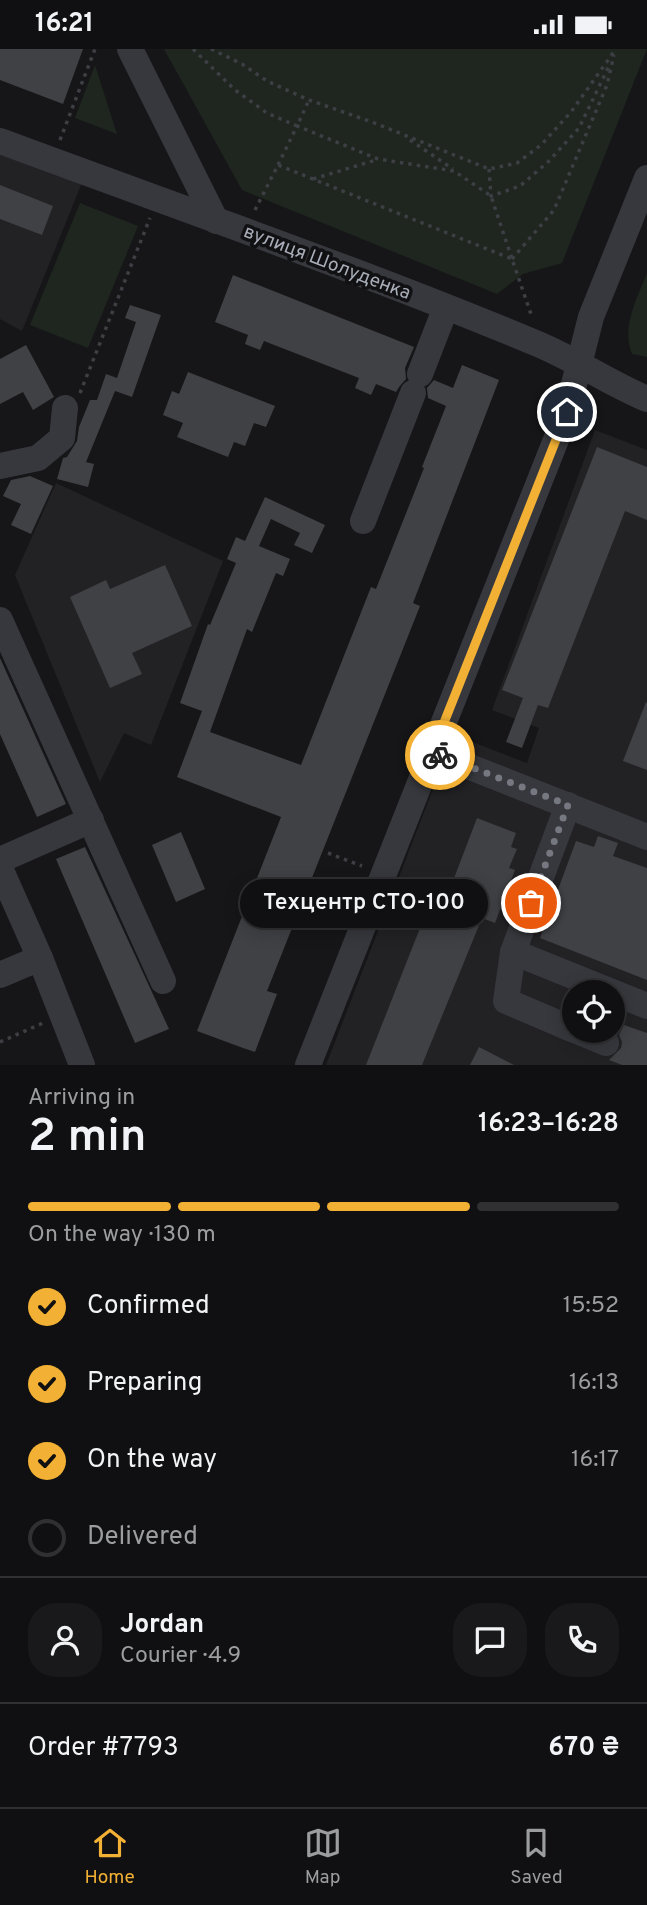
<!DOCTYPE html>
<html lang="en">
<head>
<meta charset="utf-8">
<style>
  body { margin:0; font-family:Overpass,sans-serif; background:#19191b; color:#f1f3f6; height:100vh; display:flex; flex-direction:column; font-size:26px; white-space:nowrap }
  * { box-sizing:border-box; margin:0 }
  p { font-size:23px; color:#9c9d9f }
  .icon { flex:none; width:38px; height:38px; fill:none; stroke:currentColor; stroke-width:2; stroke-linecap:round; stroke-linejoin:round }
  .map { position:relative; height:1016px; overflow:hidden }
  .drawer { display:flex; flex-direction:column; background:#101012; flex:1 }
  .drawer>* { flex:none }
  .tools { position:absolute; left:562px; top:931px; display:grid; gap:14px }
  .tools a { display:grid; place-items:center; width:63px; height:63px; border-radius:50%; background:#101012; box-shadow:0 4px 18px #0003,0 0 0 2px #303032; font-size:35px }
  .pin { position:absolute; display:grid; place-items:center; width:60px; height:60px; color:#fff; margin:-30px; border:4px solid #fff; border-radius:50%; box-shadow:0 2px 7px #0007 }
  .courier { position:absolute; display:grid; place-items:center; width:70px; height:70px; margin:-35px; border:5px solid #f2b134; border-radius:50%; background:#fff; color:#222; box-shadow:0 2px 9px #0007 }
  .bubble { position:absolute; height:49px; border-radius:24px; background:#101012; box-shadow:0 4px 18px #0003,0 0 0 2px #303032; font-size:23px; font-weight:600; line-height:49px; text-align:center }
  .headline em { font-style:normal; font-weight:600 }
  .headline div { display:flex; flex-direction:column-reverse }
  .headline { display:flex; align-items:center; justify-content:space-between; height:119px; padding:0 28px }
  h1 { font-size:46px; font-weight:600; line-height:52px }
  .bar { display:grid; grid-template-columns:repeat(4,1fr); gap:10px 7px; align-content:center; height:84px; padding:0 28px }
  .bar i { height:9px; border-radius:5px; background:#303032 }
  .bar .current { background:#f2b134 }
  .bar p { grid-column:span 4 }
  .line { display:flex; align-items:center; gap:18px; padding:0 28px; border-top:2px solid #303032 }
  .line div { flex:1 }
  .round { display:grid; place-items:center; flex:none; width:74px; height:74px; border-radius:28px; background:#19191b }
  ol { padding:0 28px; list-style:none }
  li { display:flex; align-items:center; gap:21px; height:77px }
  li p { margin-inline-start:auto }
  li .icon { padding:7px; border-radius:50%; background:#f2b134; color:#111; stroke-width:4 }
  li:last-child { color:#9c9d9f }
  li i { width:38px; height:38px; border:4px solid #303032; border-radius:50% }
  .status { display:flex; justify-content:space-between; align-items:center; height:49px; padding:0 35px; background:#101012; direction:ltr }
  .status svg { height:19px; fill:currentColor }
  .tabs { display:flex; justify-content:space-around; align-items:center; height:98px; border-top:2px solid #303032; background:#101012; font-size:19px; color:#9c9d9f }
  .tabs a { display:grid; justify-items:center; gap:4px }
  .tabs .current { color:#f2b134 }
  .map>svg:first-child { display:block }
  .built { fill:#222225; fill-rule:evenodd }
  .green { fill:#1e261f }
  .building { fill:#404145 }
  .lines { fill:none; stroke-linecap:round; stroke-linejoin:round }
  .path { stroke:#3d3f44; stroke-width:3.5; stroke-dasharray:3.5 5; stroke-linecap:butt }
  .minor { stroke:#37383d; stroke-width:26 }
  .done { stroke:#757880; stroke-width:7; stroke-dasharray:0 12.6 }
  .route { stroke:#f2b134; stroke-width:9 }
  .labels { text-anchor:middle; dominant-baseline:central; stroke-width:7; stroke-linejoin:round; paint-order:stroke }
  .street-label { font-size:19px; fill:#a8adb8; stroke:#111113 }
</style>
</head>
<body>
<div class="status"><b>16:21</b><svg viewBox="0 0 49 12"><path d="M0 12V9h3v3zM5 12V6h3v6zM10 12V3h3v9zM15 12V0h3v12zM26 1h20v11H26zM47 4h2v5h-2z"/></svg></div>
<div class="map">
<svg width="647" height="1016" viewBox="0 0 647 1016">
  <rect width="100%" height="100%" fill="#161618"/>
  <g class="built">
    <path d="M0,100L83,131L22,282L0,270Z"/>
    <path d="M595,381L647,401V1016H326L454,686L527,714L539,679L492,661ZM574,943H612V982H574Z"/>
    <path d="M56,434L223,512L151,696L124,684L100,733L15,526Z"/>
  </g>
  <g class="green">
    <path d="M164,0H647L562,214L523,225L497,245L242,141Z"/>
    <path d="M95,16L117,85L75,69Z"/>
    <path d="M80,154L138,177L88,299L30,276Z"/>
    <path d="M647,224V308L632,305C621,278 637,250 647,224Z"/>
  </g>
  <g class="building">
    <path d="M0,0H83L63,55L0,31Z"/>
    <path d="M0,136L53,157L42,186L0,170Z"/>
    <path d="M233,226L414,298L405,319L406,330L399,338L396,343L376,335L371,346L355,339L359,329L264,292L260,301L245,295L248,286L215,273Z"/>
    <path d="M130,256L161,266L132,348L115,342L86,413L94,415L88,438L57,430L63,409L67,408L77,392L79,378L90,351H97L106,325L117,329L136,273L125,269Z"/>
    <path d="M26,296L54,348L33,361L23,343L0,355V310Z"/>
    <path d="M462,316L499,331L413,554L420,557L267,942L277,945L255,1003L243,999L197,982L281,768L177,728L202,662L180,654L208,575L210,576L236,514L227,510L236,488L245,492L265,448L325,476L312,504L294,496L300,484L271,470L259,497L290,510L283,527L276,524L252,583L247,580L210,683L301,716L371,538L376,540L424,419L422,418L446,357L428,349L427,339L434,331L453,339Z"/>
    <path d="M188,323L275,357L266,378L254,374L245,397L234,393L228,408L177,388L183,374L163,366L172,342L179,345Z"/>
    <path d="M597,398L647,418V471L625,462L548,659L538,656L522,699L506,693L523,649L502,641Z"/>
    <path d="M30,427L53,437L31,485L11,476L21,455L3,447L11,431Z"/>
    <path d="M165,516L192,577L132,604L142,625L110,639L70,548L106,531L110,540Z"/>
    <path d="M0,609L66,755L37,768L0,685Z"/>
    <path d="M646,653L647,654V721L623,712Z"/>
    <path d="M477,769L516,784L511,798L517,800L509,819L515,821L495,874L482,869L422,1016H366L422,874L435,879Z"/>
    <path d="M181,783L205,840L176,853L152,796Z"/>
    <path d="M598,787L618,794L613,807L647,819V931L540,889L576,792L594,798Z"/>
    <path d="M85,798L169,980L135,994L56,810Z"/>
    <path d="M624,976L647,984V1016H622L609,1011L621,999L622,993L619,986Z"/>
    <path d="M479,998L514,1016H470Z"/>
  </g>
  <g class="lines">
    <g class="path">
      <path d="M193,0L235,41L267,64L297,77L309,51"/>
      <path d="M211,0L242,15L267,32L309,51L372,73L489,120L517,114L541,96L571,63L616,0"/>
      <path d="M60,91L95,0"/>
      <path d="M410,91L453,120"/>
      <path d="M278,116L297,77L378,110L454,122L491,147L512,210"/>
      <path d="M489,120L491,147L520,137L548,113L579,79L610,15"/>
      <path d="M313,130L376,111"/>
      <path d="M255,161L278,116L512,210L532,268"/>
      <path d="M512,210L554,161L607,36L614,6"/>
      <path d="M80,344L150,169"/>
      <path d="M328,804L362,817"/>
      <path d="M0,993L43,974"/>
    </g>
    <g class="minor">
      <path d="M130,0L216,172"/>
      <path d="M0,92C180,159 361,221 538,295C576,311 609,334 647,350"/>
      <path d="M420,325L446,258"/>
      <path d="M0,417L38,409L62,389L65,359"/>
      <path d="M363,472L413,344"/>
      <path d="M0,571L163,932"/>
      <path d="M432,703L647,788"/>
      <path d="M568,756L513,903L506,952L574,981"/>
      <path d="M0,811L91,771"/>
      <path d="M0,819L40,909L82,1016"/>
      <path d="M513,903L647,957"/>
      <path d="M0,926L40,909"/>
      <path d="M577,982L606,994"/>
      <path d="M308,1016L567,363L591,268L647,129"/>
    </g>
  </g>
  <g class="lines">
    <path class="done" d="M440,706L568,756L531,854"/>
    <path class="route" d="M440,706L432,704L567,363"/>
  </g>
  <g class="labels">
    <g class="street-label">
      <text transform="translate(327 214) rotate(21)">вулиця Шолуденка</text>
    </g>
  </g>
</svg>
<div class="tools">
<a><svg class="icon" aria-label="locate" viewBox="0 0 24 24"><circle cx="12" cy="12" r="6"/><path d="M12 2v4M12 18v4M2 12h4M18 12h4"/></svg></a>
</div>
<div class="pin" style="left:531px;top:854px;background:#ea580c"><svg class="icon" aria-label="bag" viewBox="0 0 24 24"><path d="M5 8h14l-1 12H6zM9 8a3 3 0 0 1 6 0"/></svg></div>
<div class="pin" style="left:567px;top:363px;background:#1f2937"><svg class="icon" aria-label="home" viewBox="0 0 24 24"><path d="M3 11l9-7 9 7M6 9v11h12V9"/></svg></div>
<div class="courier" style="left:440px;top:706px"><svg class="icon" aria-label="bike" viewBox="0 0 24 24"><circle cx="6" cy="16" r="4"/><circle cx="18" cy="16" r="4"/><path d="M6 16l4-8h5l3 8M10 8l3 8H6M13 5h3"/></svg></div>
<div class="bubble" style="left:240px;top:830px;width:248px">Техцентр СТО-100</div>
</div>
<section class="drawer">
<div class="headline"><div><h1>2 min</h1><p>Arriving in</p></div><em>16:23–16:28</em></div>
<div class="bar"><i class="current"></i><i class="current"></i><i class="current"></i><i></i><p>On the way · 130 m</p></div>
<ol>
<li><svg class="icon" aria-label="check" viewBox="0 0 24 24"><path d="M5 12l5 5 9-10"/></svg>Confirmed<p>15:52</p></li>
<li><svg class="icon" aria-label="check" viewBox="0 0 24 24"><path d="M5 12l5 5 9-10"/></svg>Preparing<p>16:13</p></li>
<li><svg class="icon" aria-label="check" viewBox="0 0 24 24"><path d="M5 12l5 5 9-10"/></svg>On the way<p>16:17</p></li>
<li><i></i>Delivered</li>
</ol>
<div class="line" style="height:126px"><a class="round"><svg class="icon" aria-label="person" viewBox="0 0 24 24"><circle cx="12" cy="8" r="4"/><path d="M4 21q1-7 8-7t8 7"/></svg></a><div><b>Jordan</b><p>Courier · 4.9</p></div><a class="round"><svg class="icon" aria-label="chat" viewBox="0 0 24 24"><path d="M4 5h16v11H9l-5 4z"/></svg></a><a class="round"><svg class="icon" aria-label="phone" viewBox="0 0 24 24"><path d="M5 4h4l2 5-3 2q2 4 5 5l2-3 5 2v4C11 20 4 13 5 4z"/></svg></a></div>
<div class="line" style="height:91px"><div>Order #7793</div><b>670 ₴</b></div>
</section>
<nav class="tabs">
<a class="current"><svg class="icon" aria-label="home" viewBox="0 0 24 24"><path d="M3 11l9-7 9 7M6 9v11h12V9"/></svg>Home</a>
<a><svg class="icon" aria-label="map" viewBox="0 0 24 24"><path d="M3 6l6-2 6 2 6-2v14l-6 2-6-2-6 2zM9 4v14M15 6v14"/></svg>Map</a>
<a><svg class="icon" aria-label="saved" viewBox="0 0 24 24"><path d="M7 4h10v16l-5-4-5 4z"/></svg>Saved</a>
</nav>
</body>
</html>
